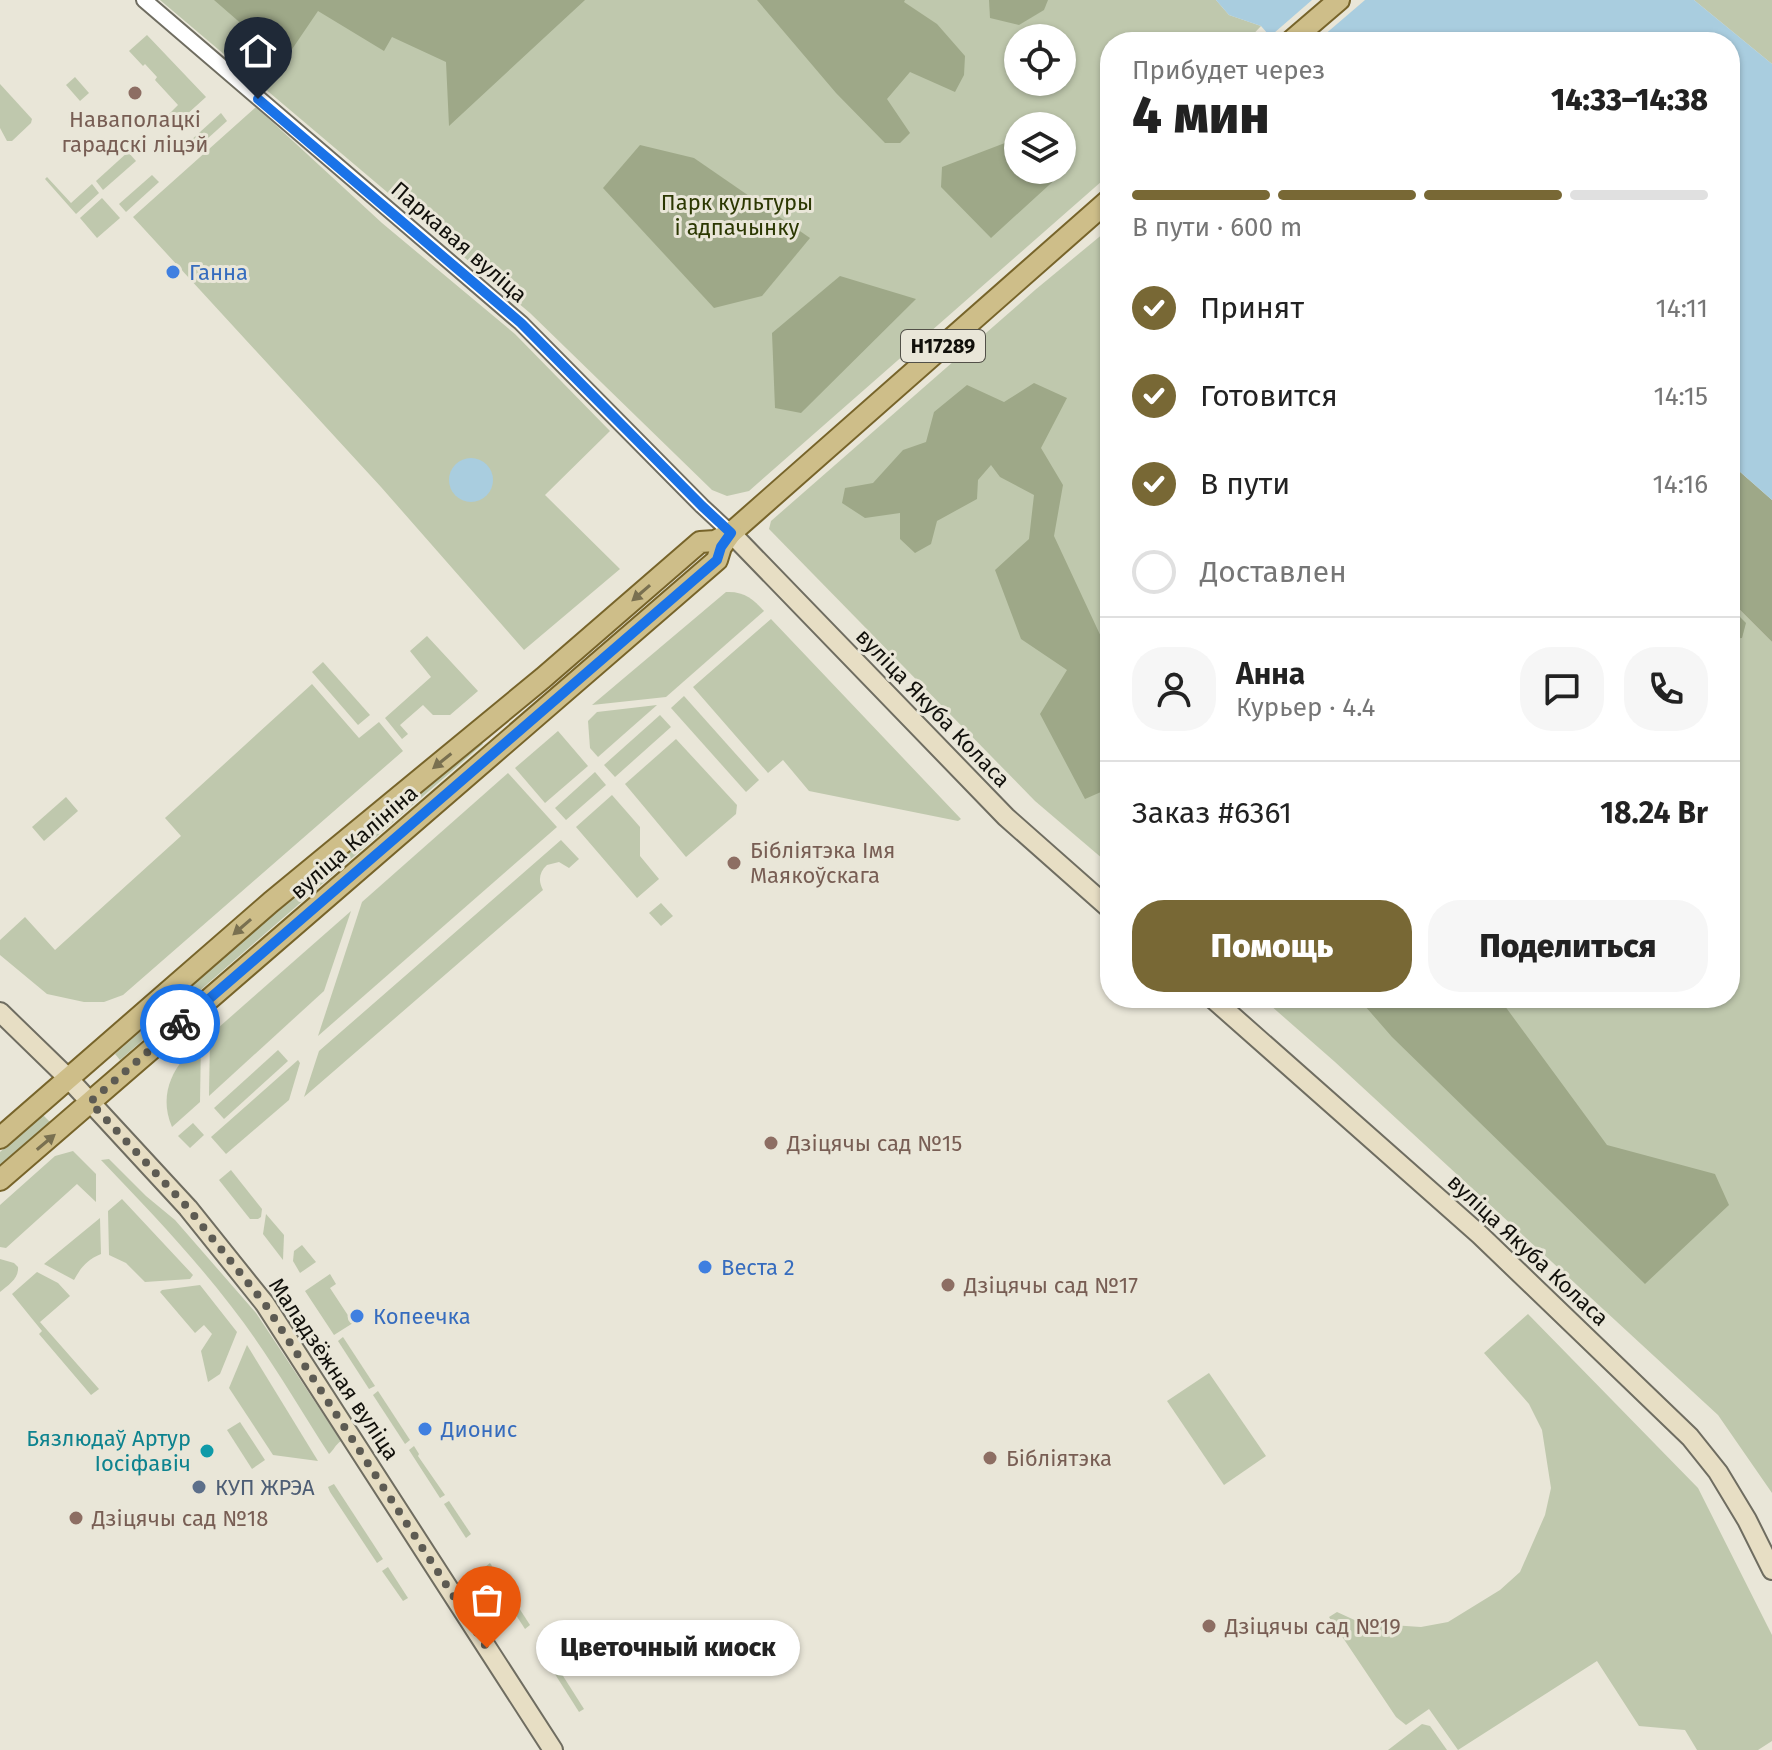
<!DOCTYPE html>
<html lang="ru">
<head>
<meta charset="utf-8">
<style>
  body { margin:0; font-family:"Fira Sans",sans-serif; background:#f6f6f6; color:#222; height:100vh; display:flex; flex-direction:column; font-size:30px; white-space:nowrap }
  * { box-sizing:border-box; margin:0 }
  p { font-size:26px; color:#767676 }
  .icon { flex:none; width:44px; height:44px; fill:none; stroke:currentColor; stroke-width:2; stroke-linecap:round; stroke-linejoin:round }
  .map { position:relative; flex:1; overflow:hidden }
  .panel { position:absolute; left:1100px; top:32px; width:640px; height:976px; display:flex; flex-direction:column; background:#fff; border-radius:32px; box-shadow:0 2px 6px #0004 }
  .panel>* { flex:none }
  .controls { position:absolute; left:1004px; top:24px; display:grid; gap:16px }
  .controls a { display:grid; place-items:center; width:72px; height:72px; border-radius:50%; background:#fff; box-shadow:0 2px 6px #0004; font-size:40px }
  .pin { position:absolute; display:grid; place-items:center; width:68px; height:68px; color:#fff; margin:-82px -34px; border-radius:50% 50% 50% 0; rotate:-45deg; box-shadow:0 0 8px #0007 }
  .pin .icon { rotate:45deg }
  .courier { position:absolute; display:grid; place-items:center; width:80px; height:80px; margin:-40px; border:6px solid #1a73e8; border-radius:50%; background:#fff; color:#222; box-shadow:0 2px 10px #0007 }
  .bubble { position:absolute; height:56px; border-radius:28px; background:#fff; box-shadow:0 2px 6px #0004; font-size:26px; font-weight:800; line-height:56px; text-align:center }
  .head em { font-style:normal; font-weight:800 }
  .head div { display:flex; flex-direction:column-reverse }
  .head { display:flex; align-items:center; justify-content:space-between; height:136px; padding:0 32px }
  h1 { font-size:52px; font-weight:800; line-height:60px }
  .bar { display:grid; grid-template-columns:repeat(4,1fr); gap:12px 8px; align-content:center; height:96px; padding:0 32px }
  .bar i { height:10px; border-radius:6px; background:#e0e0e0 }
  .bar .current { background:#786835 }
  .bar p { grid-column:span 4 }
  .line { display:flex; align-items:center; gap:20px; padding:0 32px; border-top:2px solid #e0e0e0 }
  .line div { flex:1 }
  .round { display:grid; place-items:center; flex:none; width:84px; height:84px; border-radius:32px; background:#f6f6f6 }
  ol { padding:0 32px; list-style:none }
  li { display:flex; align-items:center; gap:24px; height:88px }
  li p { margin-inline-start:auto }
  li .icon { padding:8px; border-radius:50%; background:#786835; color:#fff; stroke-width:4 }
  li:last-child { color:#767676 }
  li i { width:44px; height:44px; border:4px solid #e0e0e0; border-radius:50% }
  .button { display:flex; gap:16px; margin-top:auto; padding:16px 32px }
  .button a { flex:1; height:92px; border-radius:32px; background:#786835; color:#fff; font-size:32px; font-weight:800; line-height:92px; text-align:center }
  .button a+a { background:#f6f6f6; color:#222 }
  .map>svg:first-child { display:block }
  .green { fill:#bfc8ad; fill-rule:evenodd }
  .forest { fill:#9ea888 }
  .water { fill:#a9cddf }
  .pier { fill:#e9e6d8 }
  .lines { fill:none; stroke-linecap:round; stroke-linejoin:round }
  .street-casing { stroke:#6f6d61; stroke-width:18 }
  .secondary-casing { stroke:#6f6d61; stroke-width:22 }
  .primary-casing { stroke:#77642a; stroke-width:24 }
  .street { stroke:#fff; stroke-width:14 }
  .secondary { stroke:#e7dec4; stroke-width:18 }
  .primary { stroke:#cebe89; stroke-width:20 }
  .oneway { fill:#797050 }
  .done { stroke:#5d5b53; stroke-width:8; stroke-dasharray:0 14.4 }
  .route { stroke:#1a73e8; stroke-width:10 }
  .education-dot { fill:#8d6e63; stroke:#e9e6d8; stroke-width:3 }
  .shop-dot { fill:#3f7fe0; stroke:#e9e6d8; stroke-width:3 }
  .culture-dot { fill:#0f9aa8; stroke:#e9e6d8; stroke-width:3 }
  .service-dot { fill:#5c6f8a; stroke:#e9e6d8; stroke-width:3 }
  .labels { text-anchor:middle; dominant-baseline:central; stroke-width:6; stroke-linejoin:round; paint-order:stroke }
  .shield { fill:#e9e6d8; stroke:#525048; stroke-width:2 }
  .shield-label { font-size:20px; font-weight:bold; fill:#11100b }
  .education-label { font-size:22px; fill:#785e54; stroke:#e9e6d8; text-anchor:start }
  .park-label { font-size:22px; fill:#2c3802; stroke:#e9e6d8 }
  .street-label { font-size:22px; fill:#11100b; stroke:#e9e6d8 }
  .shop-label { font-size:22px; fill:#366cbe; stroke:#e9e6d8; text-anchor:start }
  .culture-label { font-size:22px; fill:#0d838f; stroke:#e9e6d8; text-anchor:end }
  .service-label { font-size:22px; fill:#4e5e75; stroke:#e9e6d8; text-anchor:start }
</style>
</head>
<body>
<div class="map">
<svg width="1772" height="1750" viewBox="0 0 1772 1750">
  <rect width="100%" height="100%" fill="#e9e6d8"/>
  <g class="green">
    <path d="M160,0H1216L1229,15L1261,26L1246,42H1110V174L749,491L727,496L712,490L530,313ZM1018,38H1062V82H1018ZM1018,126H1062V170H1018Z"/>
    <path d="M1694,0H1772V64Z"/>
    <path d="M147,35L206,97L175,125L167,116L178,105L155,80L157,77L145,64L143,66L129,51Z"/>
    <path d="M75,77L89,93L80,101L66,85Z"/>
    <path d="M0,84L32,119L31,123L12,141H7L0,128Z"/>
    <path d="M256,107L382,223L515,334L610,431L545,495L620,569L524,650L381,487L133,217Z"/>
    <path d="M221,113L227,121L196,149L189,142Z"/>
    <path d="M128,152L136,161L103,190L96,181Z"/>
    <path d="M152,175L159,182L126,212L119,204Z"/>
    <path d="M47,177L71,203L92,184L99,193L76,214L45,179Z"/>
    <path d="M102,198L120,218L97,238L80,218Z"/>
    <path d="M1110,228V865L1035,801L769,529L771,521L1035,290Z"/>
    <path d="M726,592C744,591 753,599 764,611L666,697L592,705Z"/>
    <path d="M1730,600L1772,642V1493L1718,1415L1335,1062L1262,998H1730Z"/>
    <path d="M771,619L961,819L958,821L809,791L783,760L768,773L693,687Z"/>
    <path d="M427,636L478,691L450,715H433L423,705L400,725L408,734L402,739L385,718L431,677L410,651Z"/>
    <path d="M323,662L370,715L358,725L312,672Z"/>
    <path d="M312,684L359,738L379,722L403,751L123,995L104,1002H84L47,994L0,955V940L25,917L55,950L181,836L165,818Z"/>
    <path d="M684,696L759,780L746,792L671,708Z"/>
    <path d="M657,705L598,757L590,748L588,721L597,712Z"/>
    <path d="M660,715L671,727L615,777L604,765Z"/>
    <path d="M558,731L588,766L545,803L515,768Z"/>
    <path d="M476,736L483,744L120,1060L115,1054Z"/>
    <path d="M676,739L737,805L736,814L686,857L625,784Z"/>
    <path d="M595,772L606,785L566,820L555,808Z"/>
    <path d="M508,773L557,827L318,1036L362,902Z"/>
    <path d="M612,795L640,827V856L659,879L637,898L576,827Z"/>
    <path d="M66,797L78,811L44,841L32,827Z"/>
    <path d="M561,840L579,859L569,868L559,862L547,865C539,872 538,881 543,890L304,1097L319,1051Z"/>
    <path d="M661,903L673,916L661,926L649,913Z"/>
    <path d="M351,911L324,991L209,1096L210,1035Z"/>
    <path d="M201,1041L200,1102L172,1127C157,1092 175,1063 201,1041Z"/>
    <path d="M278,1050L288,1061L224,1119L214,1108Z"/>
    <path d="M298,1060L300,1063L289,1100L226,1154L211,1137Z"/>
    <path d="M43,1115L50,1122L0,1165V1152Z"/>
    <path d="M193,1123L204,1135L190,1148L178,1136Z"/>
    <path d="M73,1151L96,1174V1202L77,1184L6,1248L0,1247V1205L55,1156Z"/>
    <path d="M109,1159L146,1196L175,1220L256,1313L341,1441C335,1445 334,1450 329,1454C297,1404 267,1352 231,1306C191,1254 146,1207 101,1160Z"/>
    <path d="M231,1170L262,1209L261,1217L258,1219H250L219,1180Z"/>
    <path d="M122,1199L193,1275L190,1279L145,1282L126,1263L109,1255L108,1211Z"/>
    <path d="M266,1214L284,1235L283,1260L263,1234Z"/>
    <path d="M100,1218L101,1254C87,1260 81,1267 74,1280L44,1264Z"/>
    <path d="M302,1245L316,1262L300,1273L293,1261L294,1251Z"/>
    <path d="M0,1259L14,1263L18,1267C19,1279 8,1285 0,1292Z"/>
    <path d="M37,1272L58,1283L70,1296L40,1322L99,1389L91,1395L39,1334L42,1331L12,1294Z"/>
    <path d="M330,1274L336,1284L330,1288L353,1323L334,1335L305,1291Z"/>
    <path d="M200,1285L237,1332L220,1374L208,1382L201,1351L212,1334L204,1325L195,1333L160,1292L162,1290Z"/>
    <path d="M1528,1314L1698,1488L1772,1635V1741L1758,1750H1697L1685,1730L1639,1726L1597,1661L1458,1750L1429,1709L1406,1725L1396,1717L1329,1617L1337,1612L1361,1623L1421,1627L1448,1622L1500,1590L1520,1572L1545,1515L1551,1488L1542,1430L1529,1404L1484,1353Z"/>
    <path d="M343,1337L375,1386L369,1389L338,1341Z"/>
    <path d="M247,1345L318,1461L273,1455L229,1388Z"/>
    <path d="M1209,1373L1266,1456L1224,1485L1167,1401Z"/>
    <path d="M378,1391L410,1440L405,1444L373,1395Z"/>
    <path d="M240,1422L265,1460L252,1469L227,1430Z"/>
    <path d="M414,1446L419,1454L418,1456L445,1495L440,1498L409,1450Z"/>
    <path d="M334,1484L383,1559L377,1563L330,1492L328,1487Z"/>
    <path d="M449,1501L471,1534L466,1538L444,1504Z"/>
    <path d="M490,1563L530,1625L525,1629L485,1567Z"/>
    <path d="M388,1567L408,1598L403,1601L382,1571Z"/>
    <path d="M558,1668L584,1709L579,1712L553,1671Z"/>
    <path d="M1422,1724L1430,1726L1447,1750H1388Z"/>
  </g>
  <g class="forest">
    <path d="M214,0H585L449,126L446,62L392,37L384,51L318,11L284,61Z"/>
    <path d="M757,0H905L904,2L937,24L965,56L964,75L955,92L910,72L887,99L910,133L900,143H885L836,93Z"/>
    <path d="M989,0H1048L1044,10L1019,25L990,18Z"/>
    <path d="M1018,138V170H1060V175L991,238L941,187L942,167Z"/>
    <path d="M640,145L694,158L810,238L762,296L714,308L603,188Z"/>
    <path d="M840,276L916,299L801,413L775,408L772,333Z"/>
    <path d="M1034,383L1067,398L1041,448L1063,485L1054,536L1103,641L1110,636V788L1085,799L1040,714L1067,670L1021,639L995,570L1029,539L1034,495L1000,477L991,465L978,480L977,499L937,521L931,544L915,553L900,539V513L865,518L842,503L845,488L873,483L903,450L926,442L934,412L967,385L1004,402Z"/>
    <path d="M1730,463L1772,500V642L1730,600Z"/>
    <path d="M1110,508V549L1103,550L1100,517Z"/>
    <path d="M1730,607L1746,623L1742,638L1730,639Z"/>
    <path d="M1358,998H1499L1607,1145L1715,1174L1729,1205L1645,1284L1392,1037Z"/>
  </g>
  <g class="water">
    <path d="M1216,0H1694L1772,64V500L1730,463V42H1275L1261,26L1229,15Z"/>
    <circle cx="471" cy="480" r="22"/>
  </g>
  <path class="pier" d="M1312,0H1365L1316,42H1270L1267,39Z"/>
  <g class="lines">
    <g class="street-casing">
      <path id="street" d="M144,0L521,323L702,506L731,533"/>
    </g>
    <g class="secondary-casing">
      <g id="secondary">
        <path d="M731,533L1006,817L1110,909"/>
        <path d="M1212,998L1480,1235L1690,1437L1718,1472L1747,1520L1772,1570"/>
        <path d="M0,1012L68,1078L188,1208L265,1304L553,1750"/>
      </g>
    </g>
    <g class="primary-casing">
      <g id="primary">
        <path d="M1290,42L1339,0"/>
        <path d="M0,1138L271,902L543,678L700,542L715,541L731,533L1110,199"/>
        <path d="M0,1180L717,560L721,547L731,533"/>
      </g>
    </g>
    <use href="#street" class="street"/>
    <use href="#secondary" class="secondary"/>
    <use href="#primary" class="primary"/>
  </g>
  <defs><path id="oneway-solid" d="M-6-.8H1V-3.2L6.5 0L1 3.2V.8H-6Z" transform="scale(2)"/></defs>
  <g class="oneway">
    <use href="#oneway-solid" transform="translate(641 593) rotate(139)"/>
    <use href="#oneway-solid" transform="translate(442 761) rotate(141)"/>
    <use href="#oneway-solid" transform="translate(242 927) rotate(139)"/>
    <use href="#oneway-solid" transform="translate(46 1142) rotate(-40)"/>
  </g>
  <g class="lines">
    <path class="done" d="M180,1024L90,1102L188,1208L265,1304L487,1648"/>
    <path class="route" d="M180,1024L717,560L721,547L731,533L702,506L521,323L258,99"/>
  </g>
  <g class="education-dot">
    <circle cx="135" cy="93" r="8"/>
    <circle cx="734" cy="863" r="8"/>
    <circle cx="771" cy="1143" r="8"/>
    <circle cx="948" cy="1285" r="8"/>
    <circle cx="990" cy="1458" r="8"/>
    <circle cx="76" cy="1518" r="8"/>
    <circle cx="1209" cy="1626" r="8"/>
  </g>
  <g class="shop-dot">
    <circle cx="173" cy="272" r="8"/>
    <circle cx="705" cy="1267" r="8"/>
    <circle cx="357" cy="1316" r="8"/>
    <circle cx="425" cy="1429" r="8"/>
  </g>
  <circle class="culture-dot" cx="207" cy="1451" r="8"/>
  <circle class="service-dot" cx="199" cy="1487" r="8"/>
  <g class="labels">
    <rect class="shield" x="901" y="330" width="84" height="32" rx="6"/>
    <g class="shield-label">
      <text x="943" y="346">Н17289</text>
    </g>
    <g class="education-label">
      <text x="135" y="119" text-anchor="middle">Наваполацкі<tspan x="135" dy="25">гарадскі ліцэй</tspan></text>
      <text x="750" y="850">Бібліятэка Імя<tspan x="750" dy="25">Маякоўскага</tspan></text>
      <text x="787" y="1143">Дзіцячы сад №15</text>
      <text x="964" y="1285">Дзіцячы сад №17</text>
      <text x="1006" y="1458">Бібліятэка</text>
      <text x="92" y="1518">Дзіцячы сад №18</text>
      <text x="1225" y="1626">Дзіцячы сад №19</text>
    </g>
    <g class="park-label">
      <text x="737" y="202">Парк культуры<tspan x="737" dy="25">і адпачынку</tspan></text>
    </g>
    <g class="street-label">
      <text transform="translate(459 242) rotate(41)">Паркавая вуліца</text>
      <text transform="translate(933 708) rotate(46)">вуліца Якуба Коласа</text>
      <text transform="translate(354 842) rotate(-41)">вуліца Калініна</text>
      <text transform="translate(1528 1250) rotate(43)">вуліца Якуба Коласа</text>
      <text transform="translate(334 1369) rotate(56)">Маладзёжная вуліца</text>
    </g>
    <g class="shop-label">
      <text x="189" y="272">Ганна</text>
      <text x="721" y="1267">Веста 2</text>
      <text x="373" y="1316">Копеечка</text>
      <text x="441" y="1429">Дионис</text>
    </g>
    <g class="culture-label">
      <text x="191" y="1438">Бязлюдаў Артур<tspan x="191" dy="25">Іосіфавіч</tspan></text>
    </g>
    <g class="service-label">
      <text x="215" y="1487">КУП ЖРЭА</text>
    </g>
  </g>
</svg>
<div class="controls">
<a><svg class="icon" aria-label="locate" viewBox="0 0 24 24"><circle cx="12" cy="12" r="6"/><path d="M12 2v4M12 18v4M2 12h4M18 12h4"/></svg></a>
<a><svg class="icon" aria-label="layers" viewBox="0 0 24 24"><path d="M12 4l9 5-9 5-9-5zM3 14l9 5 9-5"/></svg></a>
</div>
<div class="pin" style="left:487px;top:1648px;background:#ea580c"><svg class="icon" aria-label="bag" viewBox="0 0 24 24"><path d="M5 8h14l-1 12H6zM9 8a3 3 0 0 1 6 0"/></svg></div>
<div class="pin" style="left:258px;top:99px;background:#1f2937"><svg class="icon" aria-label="home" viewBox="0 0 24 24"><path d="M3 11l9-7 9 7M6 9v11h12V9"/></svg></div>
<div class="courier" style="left:180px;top:1024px"><svg class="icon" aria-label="bike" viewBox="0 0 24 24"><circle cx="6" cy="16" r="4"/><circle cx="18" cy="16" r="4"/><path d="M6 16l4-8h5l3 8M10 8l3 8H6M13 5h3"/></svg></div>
<div class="bubble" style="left:536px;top:1620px;width:264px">Цветочный киоск</div>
<section class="panel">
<div class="head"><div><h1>4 мин</h1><p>Прибудет через</p></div><em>14:33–14:38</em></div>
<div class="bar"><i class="current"></i><i class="current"></i><i class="current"></i><i></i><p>В пути · 600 m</p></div>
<ol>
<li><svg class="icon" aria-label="check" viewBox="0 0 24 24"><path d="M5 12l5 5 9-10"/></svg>Принят<p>14:11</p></li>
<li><svg class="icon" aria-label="check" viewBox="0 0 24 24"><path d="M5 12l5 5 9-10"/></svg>Готовится<p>14:15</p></li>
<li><svg class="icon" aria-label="check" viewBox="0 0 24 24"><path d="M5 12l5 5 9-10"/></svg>В пути<p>14:16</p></li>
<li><i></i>Доставлен</li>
</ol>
<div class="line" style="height:144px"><a class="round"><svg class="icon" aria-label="person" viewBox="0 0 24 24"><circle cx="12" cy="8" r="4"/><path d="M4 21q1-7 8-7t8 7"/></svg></a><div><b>Анна</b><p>Курьер · 4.4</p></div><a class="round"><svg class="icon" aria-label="chat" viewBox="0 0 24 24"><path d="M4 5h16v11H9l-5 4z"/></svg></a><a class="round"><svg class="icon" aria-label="phone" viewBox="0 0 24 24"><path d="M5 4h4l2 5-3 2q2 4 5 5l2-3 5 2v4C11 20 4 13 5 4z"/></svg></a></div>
<div class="line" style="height:104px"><div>Заказ #6361</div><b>18.24 Br</b></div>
<div class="button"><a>Помощь</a><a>Поделиться</a></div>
</section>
</div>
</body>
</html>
